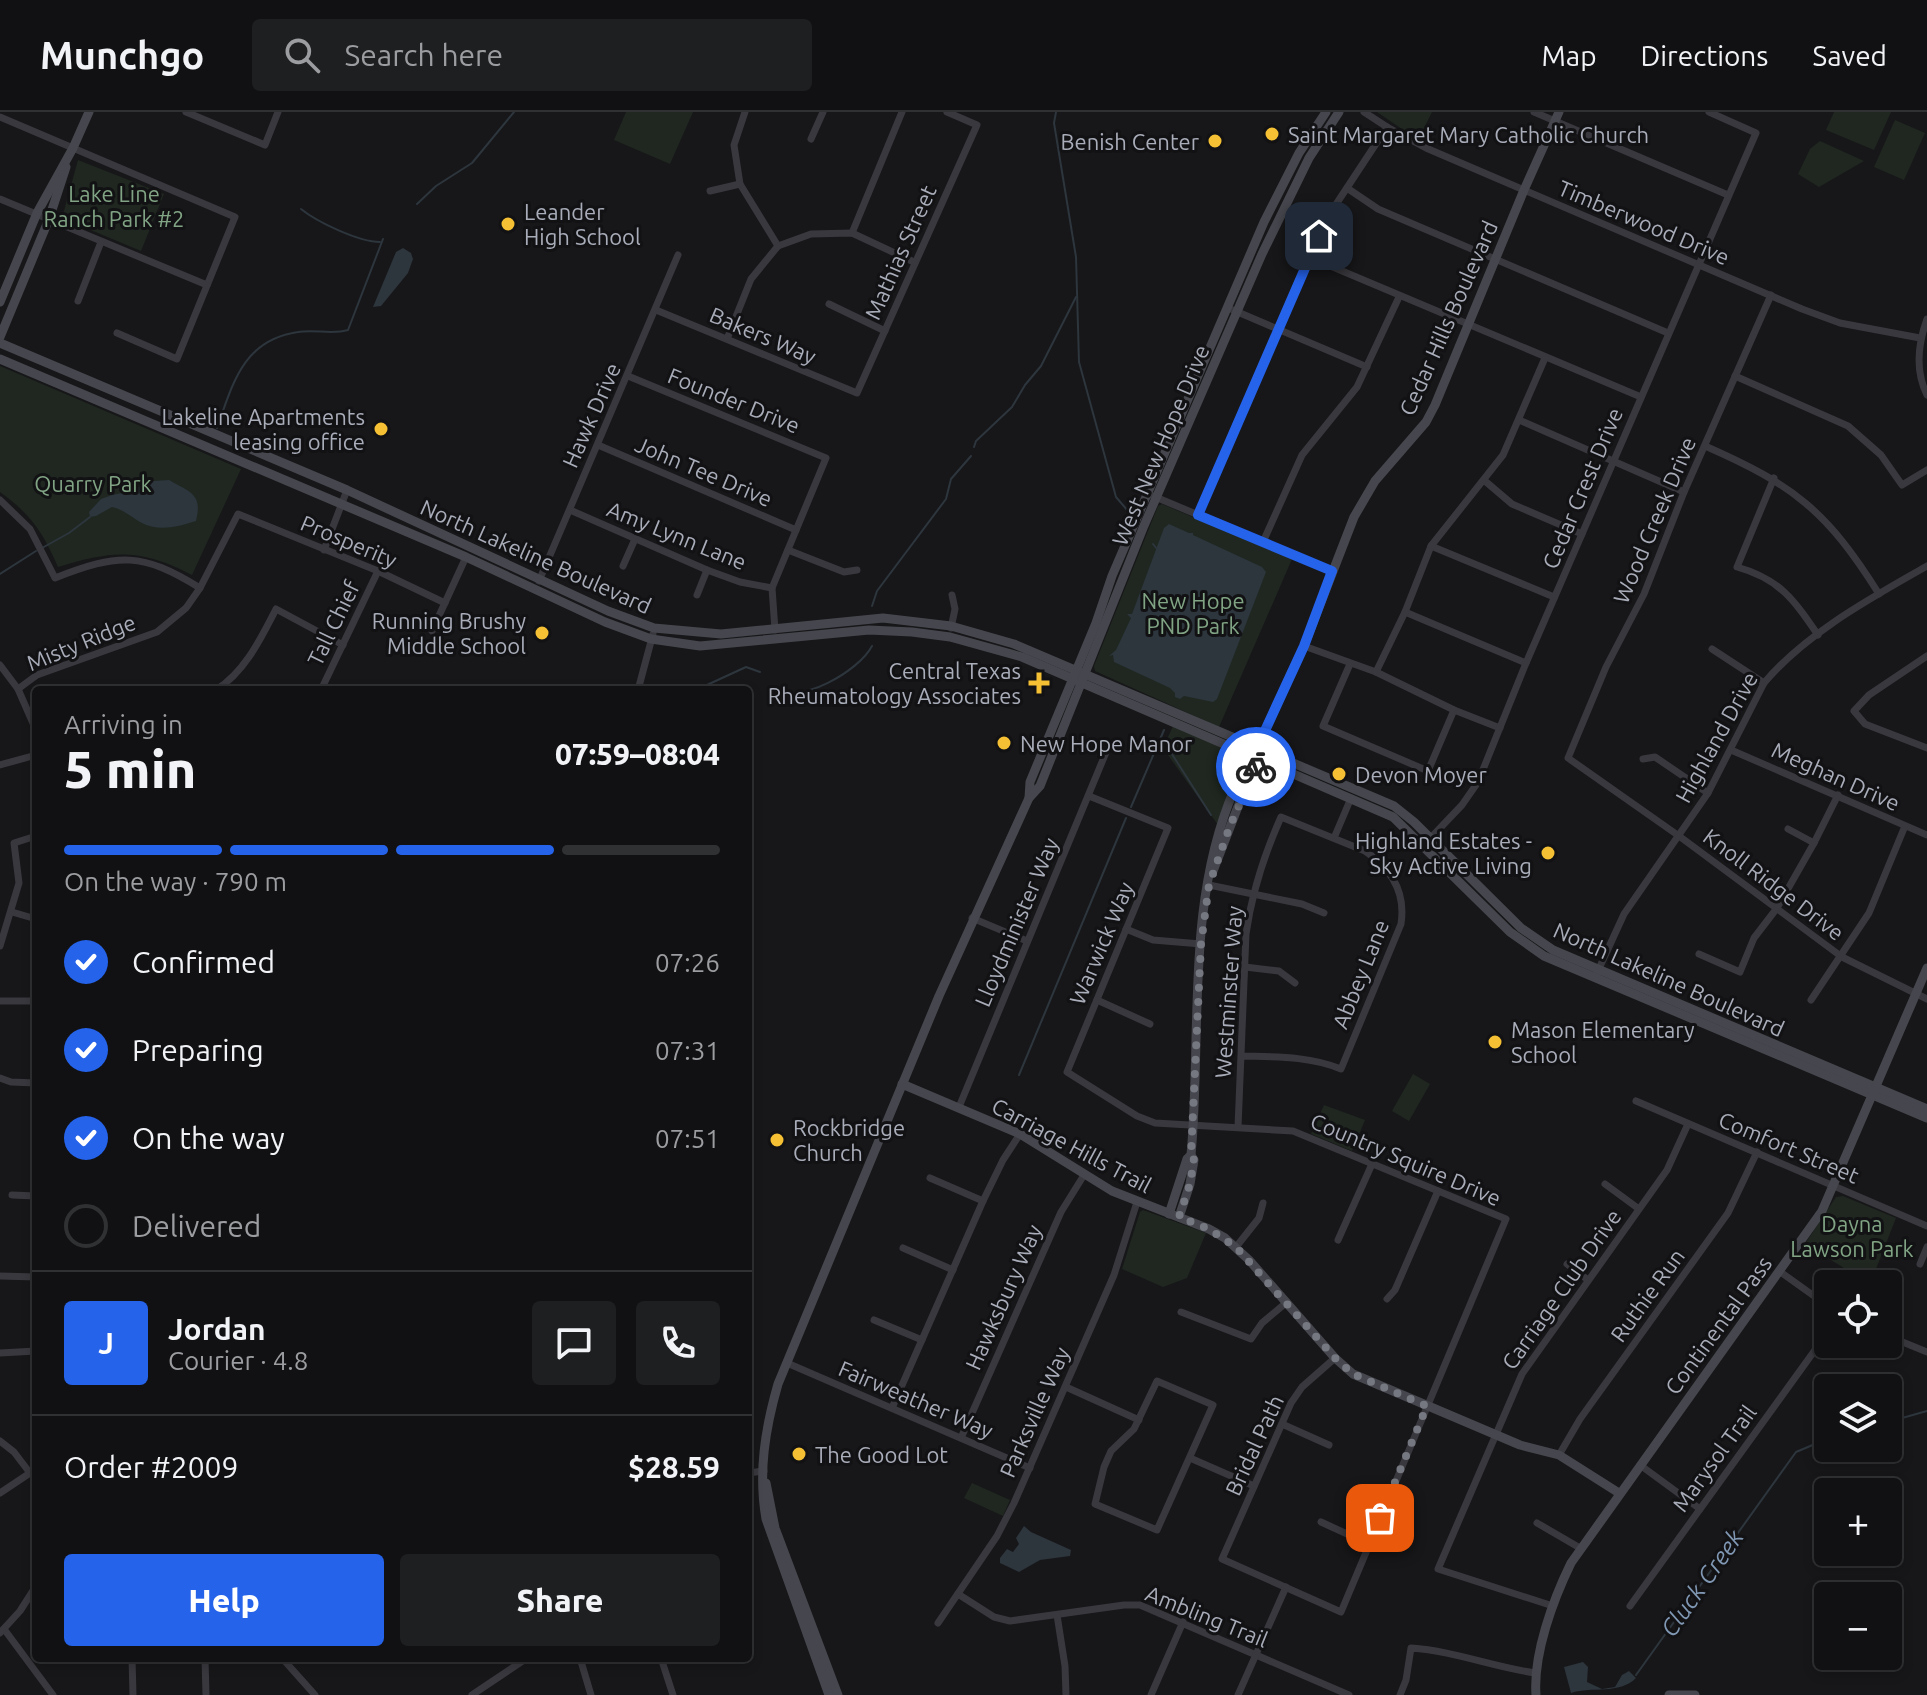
<!DOCTYPE html>
<html lang="en">
<head>
<meta charset="utf-8">
<style>
  body { margin:0; font-family:Ubuntu,sans-serif; background:#1e1f21; color:#f1f3f6; height:100vh; display:flex; flex-direction:column; font-size:30px; white-space:nowrap }
  * { box-sizing:border-box; margin:0 }
  p { font-size:26px; color:#9c9da0 }
  .icon { flex:none; width:44px; height:44px; fill:none; stroke:currentColor; stroke-width:2; stroke-linecap:round; stroke-linejoin:round }
  .map { position:relative; flex:1; overflow:hidden }
  .side { position:absolute; left:32px; top:574px; width:720px; height:976px; display:flex; flex-direction:column; background:#111113; border-radius:8px; box-shadow:0 4px 12px #0003,0 0 0 2px #303133 }
  .side>* { flex:none }
  .buttons { position:absolute; left:1814px; top:1158px; display:grid; gap:16px }
  .buttons a { display:grid; place-items:center; width:88px; height:88px; border-radius:8px; background:#111113; box-shadow:0 4px 12px #0003,0 0 0 2px #303133; font-size:40px }
  .pin { position:absolute; display:grid; place-items:center; width:68px; height:68px; color:#fff; margin:-34px; border-radius:16px; box-shadow:0 4px 12px #0006 }
  .courier { position:absolute; display:grid; place-items:center; width:80px; height:80px; margin:-40px; border:6px solid #2563eb; border-radius:50%; background:#fff; color:#222; box-shadow:0 2px 10px #0007 }
  .head em { font-style:normal; font-weight:800 }
  .head div { display:flex; flex-direction:column-reverse }
  .head { display:flex; align-items:center; justify-content:space-between; height:136px; padding:0 32px }
  h1 { font-size:52px; font-weight:800; line-height:60px }
  .bar { display:grid; grid-template-columns:repeat(4,1fr); gap:12px 8px; align-content:center; height:96px; padding:0 32px }
  .bar i { height:10px; border-radius:6px; background:#303133 }
  .bar .current { background:#2563eb }
  .bar p { grid-column:span 4 }
  .line { display:flex; align-items:center; gap:20px; padding:0 32px; border-top:2px solid #303133 }
  .line div { flex:1 }
  .round { display:grid; place-items:center; flex:none; width:84px; height:84px; border-radius:8px; background:#1e1f21 }
  ol { padding:0 32px; list-style:none }
  li { display:flex; align-items:center; gap:24px; height:88px }
  li p { margin-inline-start:auto }
  li .icon { padding:8px; border-radius:50%; background:#2563eb; color:#fff; stroke-width:4 }
  li:last-child { color:#9c9da0 }
  li i { width:44px; height:44px; border:4px solid #303133; border-radius:50% }
  .button { display:flex; gap:16px; margin-top:auto; padding:16px 32px }
  .button a { flex:1; height:92px; border-radius:8px; background:#2563eb; color:#fff; font-size:32px; font-weight:800; line-height:92px; text-align:center }
  .button a+a { background:#1e1f21; color:#f1f3f6 }
  header { display:flex; align-items:center; gap:48px; box-sizing:border-box; height:112px; padding:0 40px; background:#111113; border-bottom:2px solid #303133 }
  header strong { font-size:38px }
  nav { display:flex; gap:44px; margin-inline-start:auto; font-size:28px }
  .search { width:560px; height:72px; background:#1e1f21; display:flex; align-items:center; gap:20px; box-sizing:border-box; padding:0 28px; border-radius:8px; color:#9c9da0; font-size:30px }
  .map>svg:first-child { display:block }
  .green { fill:#1f2720 }
  .water { fill:#2d353d }
  .lines { fill:none; stroke-linecap:round; stroke-linejoin:round }
  .stream { stroke:#2d353d; stroke-width:2 }
  .street { stroke:#38383e; stroke-width:7 }
  .secondary { stroke:#46474e; stroke-width:9 }
  .done { stroke:#767881; stroke-width:8; stroke-dasharray:0 14.4 }
  .route { stroke:#2563eb; stroke-width:10 }
  .poi-dot { fill:#f5c033; stroke:#121214; stroke-width:3 }
  .labels { text-anchor:middle; dominant-baseline:central; stroke-width:6; stroke-linejoin:round; paint-order:stroke }
  .poi-label { font-size:22px; fill:#a9adb9; stroke:#121214; text-anchor:start }
  .park-label { font-size:22px; fill:#80a484; stroke:#121214 }
  .street-label { font-size:22px; fill:#a9adb9; stroke:#121214 }
  .water-label { font-size:24px; font-style:italic; fill:#8098b4; stroke:#121214 }
</style>
</head>
<body>
<header>
<strong>Munchgo</strong>
<div class="search"><svg class="icon" aria-label="search" viewBox="0 0 24 24"><circle cx="10" cy="10" r="6"/><path d="M15 15l6 6"/></svg>Search here</div>
<nav><a>Map</a><a>Directions</a><a>Saved</a></nav>
</header>
<div class="map">
<svg width="1927" height="1583" viewBox="0 0 1927 1583">
  <rect width="100%" height="100%" fill="#171719"/>
  <g class="green">
    <path d="M626,0H693L670,52L614,28Z"/>
    <path d="M1377,0H1432L1418,28Z"/>
    <path d="M1834,0H1891L1874,38L1826,18Z"/>
    <path d="M1895,8L1925,21L1904,68L1874,55Z"/>
    <path d="M1820,29L1864,49L1819,75L1798,62L1810,37Z"/>
    <path d="M78,48L164,82L141,139L62,106Z"/>
    <path d="M0,254L241,357L192,463C141,436 113,438 58,455C44,422 30,401 0,380Z"/>
    <path d="M1162,392L1292,447L1219,615L1095,559L1094,554L1158,394Z"/>
    <path d="M1173,614L1241,642L1244,646L1218,713L1163,636Z"/>
    <path d="M1413,962L1430,972L1409,1009L1392,999Z"/>
    <path d="M1324,993L1365,1008L1352,1039L1311,1022Z"/>
    <path d="M1843,1084L1896,1106L1870,1172L1805,1132L1836,1085Z"/>
    <path d="M1143,1098L1206,1121L1187,1166L1163,1175L1122,1157L1140,1100Z"/>
    <path d="M972,1371L1010,1388L1003,1404L964,1386Z"/>
  </g>
  <g class="water">
    <path d="M403,136L411,141L413,147L408,161L381,194L373,195L396,140Z"/>
    <path d="M169,368C190,380 203,382 196,409C177,415 158,420 140,410C130,404 124,398 112,395L96,404L90,405L89,400L101,387L112,383L127,380L153,369Z"/>
    <path d="M1169,412L1189,421H1193V423L1262,455L1266,460L1217,587L1213,590L1184,584L1180,587L1175,585V581L1170,576L1114,550L1113,543L1109,544L1116,538L1131,506L1127,502H1132L1164,416Z"/>
    <path d="M1024,1414L1031,1420L1071,1438L1070,1444L1040,1448L1019,1460L1000,1451V1446L1007,1437L1013,1440L1019,1432L1016,1426Z"/>
    <path d="M1583,1550L1588,1555L1587,1570L1602,1577L1615,1575L1622,1563L1629,1559L1636,1566C1619,1583 1593,1574 1571,1581L1564,1555Z"/>
  </g>
  <g class="lines">
    <g class="stream">
      <path d="M1056,0L1054,11L1076,145L1079,250L1116,385L1128,399"/>
      <path d="M417,92L436,74L472,51L514,0"/>
      <path d="M301,97C317,110 359,130 380,130"/>
      <path d="M217,316C233,271 243,228 298,220C315,217 332,223 348,218L383,127"/>
      <path d="M974,335L976,329L1012,295L1025,273L1041,254L1076,185"/>
      <path d="M1153,432L1157,437"/>
      <path d="M42,436L69,421L90,405"/>
      <path d="M0,462L36,439"/>
      <path d="M872,494L877,479L946,387L951,367L971,344"/>
      <path d="M773,576C799,594 859,559 872,534"/>
      <path d="M696,578L746,555L760,560"/>
      <path d="M1161,625L1211,703"/>
      <path d="M1131,695L1164,618"/>
      <path d="M1019,963L1126,706"/>
      <path d="M1888,1310L1927,1299"/>
      <path d="M1636,1563L1796,1340L1815,1332H1828"/>
    </g>
    <g class="street">
      <path d="M186,0L265,33L278,0"/>
      <path d="M745,0L734,33L740,72L778,134"/>
      <path d="M1364,0L1387,15L1426,36L1802,197L1840,211L1920,226"/>
      <path d="M1534,0L1728,83"/>
      <path d="M0,5L235,105L177,247L117,221"/>
      <path d="M811,27L823,0"/>
      <path d="M1347,76L1378,97L1668,221"/>
      <path d="M710,79L740,72"/>
      <path d="M0,87L207,173"/>
      <path d="M852,121L902,0"/>
      <path d="M1309,145L1641,285"/>
      <path d="M1771,183L1684,380L1644,482L1606,555L1568,646L1679,724L1842,845L1927,887"/>
      <path d="M78,189L101,130"/>
      <path d="M829,192L885,219"/>
      <path d="M656,198L857,281L977,13L947,0"/>
      <path d="M1233,198L1367,255"/>
      <path d="M1927,207C1918,232 1915,259 1927,283"/>
      <path d="M727,227L751,167L778,134L811,122L852,121L914,150"/>
      <path d="M628,264L826,346L772,476L775,518"/>
      <path d="M1735,264L1848,314L1881,343L1902,373L1927,358"/>
      <path d="M1519,308L1684,380"/>
      <path d="M598,333L796,418"/>
      <path d="M1705,334C1794,373 1827,399 1879,482"/>
      <path d="M1774,366L1737,455C1780,467 1794,488 1818,523"/>
      <path d="M1485,369L1512,392L1582,422"/>
      <path d="M1153,384L1332,459"/>
      <path d="M0,388L30,417L55,466C119,441 142,440 200,476"/>
      <path d="M570,398L707,458L740,470L772,476"/>
      <path d="M1198,403L1329,103L1387,15"/>
      <path d="M1263,430L1302,343L1357,275L1399,185"/>
      <path d="M1431,434L1554,485"/>
      <path d="M324,438L347,378"/>
      <path d="M788,438L844,460L857,458"/>
      <path d="M623,454L635,427"/>
      <path d="M539,469L678,143"/>
      <path d="M697,483L707,458"/>
      <path d="M1405,500L1526,551"/>
      <path d="M951,516L955,497L952,483"/>
      <path d="M432,519L466,445"/>
      <path d="M1304,534L1376,560L1454,598L1500,616"/>
      <path d="M1712,537L1764,571"/>
      <path d="M1927,544L1869,583L1854,599L1865,612L1927,636"/>
      <path d="M1350,552L1323,614L1428,659L1454,598"/>
      <path d="M0,553L18,577L36,618"/>
      <path d="M1376,560L1405,500L1431,434L1503,343L1545,246"/>
      <path d="M18,577L37,563L157,520L186,496L200,476L238,402L378,459L445,491"/>
      <path d="M216,578C245,560 261,526 276,497L343,533"/>
      <path d="M321,578L378,459"/>
      <path d="M638,578L653,522"/>
      <path d="M1731,638L1927,723"/>
      <path d="M1643,647L1655,645L1708,681"/>
      <path d="M0,653L36,643"/>
      <path d="M1089,684L1168,716L1067,960L1137,1004L1155,1011L1293,1019L1506,1107L1341,1500L1222,1447L1291,1291L1302,1275L1335,1246"/>
      <path d="M1788,717L1814,731"/>
      <path d="M1334,726L1351,686"/>
      <path d="M1423,734L1462,693L1478,670L1526,551L1756,21L1709,0"/>
      <path d="M1209,773L1302,792L1324,801"/>
      <path d="M12,800L36,807"/>
      <path d="M972,806L1027,829"/>
      <path d="M1126,817L1153,828L1201,832"/>
      <path d="M0,834L19,771L14,731L36,724"/>
      <path d="M1699,842L1740,860L1754,826L1777,796L1814,731L1838,683"/>
      <path d="M1245,855L1279,859L1295,871"/>
      <path d="M1597,861L1624,802L1708,681L1764,571C1806,521 1871,486 1927,454"/>
      <path d="M1097,888L1150,912"/>
      <path d="M1811,888L1869,801L1905,714"/>
      <path d="M0,889H36"/>
      <path d="M0,966L11,970L36,971"/>
      <path d="M1636,989L1927,1114"/>
      <path d="M959,995L1107,638"/>
      <path d="M1238,1015L1246,822C1252,780 1264,743 1281,705L1365,739C1392,757 1406,780 1401,812L1341,957C1309,944 1276,945 1242,944"/>
      <path d="M930,1066L983,1089"/>
      <path d="M1605,1072L1639,1097"/>
      <path d="M12,1083L36,1084"/>
      <path d="M1338,1128L1372,1052"/>
      <path d="M1236,1135L1259,1106L1263,1091"/>
      <path d="M903,1136L953,1158"/>
      <path d="M1567,1152L1588,1168"/>
      <path d="M1920,1152L1927,1135"/>
      <path d="M1779,1159L1828,1194"/>
      <path d="M0,1164L36,1165"/>
      <path d="M1387,1187L1395,1178L1438,1079"/>
      <path d="M1181,1200L1251,1227L1262,1211L1287,1190"/>
      <path d="M874,1208L922,1228"/>
      <path d="M1888,1224L1927,1240"/>
      <path d="M0,1241L36,1239"/>
      <path d="M787,1251L1030,1356"/>
      <path d="M1157,1269L1213,1293L1157,1418L1095,1392L1104,1355L1111,1339L1134,1317Z"/>
      <path d="M1066,1275L1139,1308"/>
      <path d="M892,1296L983,1089L1003,1048L1020,1022"/>
      <path d="M1282,1312L1329,1333"/>
      <path d="M961,1326L1061,1100L1084,1063"/>
      <path d="M0,1329L14,1340L30,1361"/>
      <path d="M1559,1343L1580,1307L1728,1101L1757,1040"/>
      <path d="M1190,1346L1254,1374"/>
      <path d="M1640,1353L1700,1397"/>
      <path d="M748,1361L764,1359"/>
      <path d="M0,1381L36,1357"/>
      <path d="M1321,1410L1369,1432"/>
      <path d="M1537,1411L1580,1436"/>
      <path d="M958,1482L994,1505L1010,1509L1124,1493H1140L1349,1583"/>
      <path d="M1553,1494L1438,1457L1522,1262L1667,1058L1688,1012"/>
      <path d="M1630,1494L1828,1220"/>
      <path d="M1057,1503L1065,1554L1066,1583"/>
      <path d="M938,1511L997,1424L1014,1391L1114,1163L1137,1090"/>
      <path d="M4,1517L53,1583"/>
      <path d="M0,1521L20,1499L36,1474"/>
      <path d="M132,1546L133,1583"/>
      <path d="M205,1546L206,1583"/>
      <path d="M282,1546L315,1583"/>
      <path d="M580,1546L591,1583"/>
      <path d="M661,1546L673,1583"/>
      <path d="M472,1583L527,1546"/>
      <path d="M1151,1583L1183,1510"/>
      <path d="M1238,1583L1286,1475"/>
      <path d="M1400,1583L1406,1568L1411,1536C1454,1539 1493,1555 1535,1561"/>
    </g>
    <g class="secondary">
      <path d="M0,190L37,101L73,36L89,0"/>
      <path d="M0,225L49,107L66,55"/>
      <path d="M0,231L347,378L608,499L654,516L721,522L883,506L951,514L1014,532L1394,694L1414,710L1521,816L1553,838L1927,997"/>
      <path d="M0,247L466,445L605,510L651,527L700,534L869,518L912,520L950,525L1022,545L1393,705L1510,820L1544,844L1927,1006"/>
      <path d="M1029,686L1030,670L1096,511L1112,464L1264,110L1299,41L1326,0"/>
      <path d="M1213,759L1258,643"/>
      <path d="M902,972L1020,1022L1112,1079L1209,1117L1225,1126L1249,1148L1335,1246L1353,1262L1520,1333L1559,1343L1619,1381"/>
      <path d="M1169,1102L1187,1047L1191,1043"/>
      <path d="M1179,1105L1190,1072L1194,1048L1191,1043C1202,923 1185,792 1234,678C1241,663 1246,649 1257,636L1304,534L1354,405L1375,369L1426,310L1435,293L1524,78L1559,0"/>
      <path d="M766,1371L775,1416L838,1583"/>
      <path d="M829,1583L766,1407C758,1361 765,1317 778,1272L939,884L1029,686L1040,674L1143,416L1262,142L1309,46L1339,0"/>
      <path d="M1536,1583C1533,1542 1553,1488 1571,1451L1822,1099L1927,856"/>
      <path d="M1669,1583H1695"/>
    </g>
  </g>
  <g class="lines">
    <path class="done" d="M1256,655L1230,714L1209,773L1201,832L1191,1043L1194,1048L1190,1072L1179,1105L1209,1117L1236,1135L1335,1246L1353,1262L1427,1294L1380,1406"/>
    <path class="route" d="M1256,655L1257,636L1304,534L1332,459L1198,403L1319,124"/>
  </g>
  <g class="poi-dot">
    <circle cx="1272" cy="22" r="8"/>
    <circle cx="1215" cy="29" r="8"/>
    <circle cx="508" cy="112" r="8"/>
    <circle cx="381" cy="317" r="8"/>
    <circle cx="542" cy="521" r="8"/>
    <path d="M1035 559h8v8h8v8h-8v8h-8v-8h-8v-8h8z"/>
    <circle cx="1004" cy="631" r="8"/>
    <circle cx="1339" cy="662" r="8"/>
    <circle cx="1548" cy="741" r="8"/>
    <circle cx="1495" cy="930" r="8"/>
    <circle cx="777" cy="1028" r="8"/>
    <circle cx="799" cy="1342" r="8"/>
  </g>
  <g class="labels">
    <g class="poi-label">
      <text x="1288" y="22">Saint Margaret Mary Catholic Church</text>
      <text x="1199" y="29" text-anchor="end">Benish Center</text>
      <text x="524" y="99">Leander<tspan x="524" dy="25">High School</tspan></text>
      <text x="365" y="304" text-anchor="end">Lakeline Apartments<tspan x="365" dy="25">leasing office</tspan></text>
      <text x="526" y="508" text-anchor="end">Running Brushy<tspan x="526" dy="25">Middle School</tspan></text>
      <text x="1021" y="558" text-anchor="end">Central Texas<tspan x="1021" dy="25">Rheumatology Associates</tspan></text>
      <text x="1020" y="631">New Hope Manor</text>
      <text x="1355" y="662">Devon Moyer</text>
      <text x="1532" y="728" text-anchor="end">Highland Estates -<tspan x="1532" dy="25">Sky Active Living</tspan></text>
      <text x="1511" y="917">Mason Elementary<tspan x="1511" dy="25">School</tspan></text>
      <text x="793" y="1015">Rockbridge<tspan x="793" dy="25">Church</tspan></text>
      <text x="815" y="1342">The Good Lot</text>
    </g>
    <g class="park-label">
      <text x="114" y="81">Lake Line<tspan x="114" dy="25">Ranch Park #2</tspan></text>
      <text x="93" y="371">Quarry Park</text>
      <text x="1193" y="488">New Hope<tspan x="1193" dy="25">PND Park</tspan></text>
      <text x="1852" y="1111">Dayna<tspan x="1852" dy="25">Lawson Park</tspan></text>
    </g>
    <g class="street-label">
      <text transform="translate(1644 110) rotate(23)">Timberwood Drive</text>
      <text transform="translate(900 140) rotate(-66)">Mathias Street</text>
      <text transform="translate(1448 206) rotate(-66)">Cedar Hills Boulevard</text>
      <text transform="translate(763 223) rotate(23)">Bakers Way</text>
      <text transform="translate(734 288) rotate(22)">Founder Drive</text>
      <text transform="translate(591 303) rotate(-66)">Hawk Drive</text>
      <text transform="translate(1160 333) rotate(-67)">West New Hope Drive</text>
      <text transform="translate(704 359) rotate(23)">John Tee Drive</text>
      <text transform="translate(1582 376) rotate(-67)">Cedar Crest Drive</text>
      <text transform="translate(1654 408) rotate(-67)">Wood Creek Drive</text>
      <text transform="translate(677 423) rotate(22)">Amy Lynn Lane</text>
      <text transform="translate(349 429) rotate(23)">Prosperity</text>
      <text transform="translate(536 444) rotate(24)">North Lakeline Boulevard</text>
      <text transform="translate(333 511) rotate(-64)">Tall Chief</text>
      <text transform="translate(81 530) rotate(-22)">Misty Ridge</text>
      <text transform="translate(1716 625) rotate(-61)">Highland Drive</text>
      <text transform="translate(1836 664) rotate(24)">Meghan Drive</text>
      <text transform="translate(1774 772) rotate(37)">Knoll Ridge Drive</text>
      <text transform="translate(1016 810) rotate(-67)">Lloydminister Way</text>
      <text transform="translate(1101 831) rotate(-67)">Warwick Way</text>
      <text transform="translate(1360 862) rotate(-68)">Abbey Lane</text>
      <text transform="translate(1669 867) rotate(24)">North Lakeline Boulevard</text>
      <text transform="translate(1228 880) rotate(-86)">Westminster Way</text>
      <text transform="translate(1072 1033) rotate(28)">Carriage Hills Trail</text>
      <text transform="translate(1789 1035) rotate(23)">Comfort Street</text>
      <text transform="translate(1406 1047) rotate(23)">Country Squire Drive</text>
      <text transform="translate(1561 1177) rotate(-55)">Carriage Club Drive</text>
      <text transform="translate(1647 1183) rotate(-54)">Ruthie Run</text>
      <text transform="translate(1003 1185) rotate(-66)">Hawksbury Way</text>
      <text transform="translate(1718 1213) rotate(-54)">Continental Pass</text>
      <text transform="translate(916 1287) rotate(23)">Fairweather Way</text>
      <text transform="translate(1034 1300) rotate(-66)">Parksville Way</text>
      <text transform="translate(1254 1333) rotate(-65)">Bridal Path</text>
      <text transform="translate(1714 1346) rotate(-54)">Marysol Trail</text>
      <text transform="translate(1207 1504) rotate(22)">Ambling Trail</text>
    </g>
    <g class="water-label">
      <text transform="translate(1702 1471) rotate(-55)">Cluck Creek</text>
    </g>
  </g>
</svg>
<div class="buttons">
<a><svg class="icon" aria-label="locate" viewBox="0 0 24 24"><circle cx="12" cy="12" r="6"/><path d="M12 2v4M12 18v4M2 12h4M18 12h4"/></svg></a>
<a><svg class="icon" aria-label="layers" viewBox="0 0 24 24"><path d="M12 4l9 5-9 5-9-5zM3 14l9 5 9-5"/></svg></a>
<a>+</a>
<a>−</a>
</div>
<div class="pin" style="left:1380px;top:1406px;background:#ea580c"><svg class="icon" aria-label="bag" viewBox="0 0 24 24"><path d="M5 8h14l-1 12H6zM9 8a3 3 0 0 1 6 0"/></svg></div>
<div class="pin" style="left:1319px;top:124px;background:#1f2937"><svg class="icon" aria-label="home" viewBox="0 0 24 24"><path d="M3 11l9-7 9 7M6 9v11h12V9"/></svg></div>
<div class="courier" style="left:1256px;top:655px"><svg class="icon" aria-label="bike" viewBox="0 0 24 24"><circle cx="6" cy="16" r="4"/><circle cx="18" cy="16" r="4"/><path d="M6 16l4-8h5l3 8M10 8l3 8H6M13 5h3"/></svg></div>
<section class="side">
<div class="head"><div><h1>5 min</h1><p>Arriving in</p></div><em>07:59–08:04</em></div>
<div class="bar"><i class="current"></i><i class="current"></i><i class="current"></i><i></i><p>On the way · 790 m</p></div>
<ol>
<li><svg class="icon" aria-label="check" viewBox="0 0 24 24"><path d="M5 12l5 5 9-10"/></svg>Confirmed<p>07:26</p></li>
<li><svg class="icon" aria-label="check" viewBox="0 0 24 24"><path d="M5 12l5 5 9-10"/></svg>Preparing<p>07:31</p></li>
<li><svg class="icon" aria-label="check" viewBox="0 0 24 24"><path d="M5 12l5 5 9-10"/></svg>On the way<p>07:51</p></li>
<li><i></i>Delivered</li>
</ol>
<div class="line" style="height:144px"><b class="round" style="background:#2563eb;color:#fff">J</b><div><b>Jordan</b><p>Courier · 4.8</p></div><a class="round"><svg class="icon" aria-label="chat" viewBox="0 0 24 24"><path d="M4 5h16v11H9l-5 4z"/></svg></a><a class="round"><svg class="icon" aria-label="phone" viewBox="0 0 24 24"><path d="M5 4h4l2 5-3 2q2 4 5 5l2-3 5 2v4C11 20 4 13 5 4z"/></svg></a></div>
<div class="line" style="height:104px"><div>Order #2009</div><b>$28.59</b></div>
<div class="button"><a>Help</a><a>Share</a></div>
</section>
</div>
</body>
</html>
